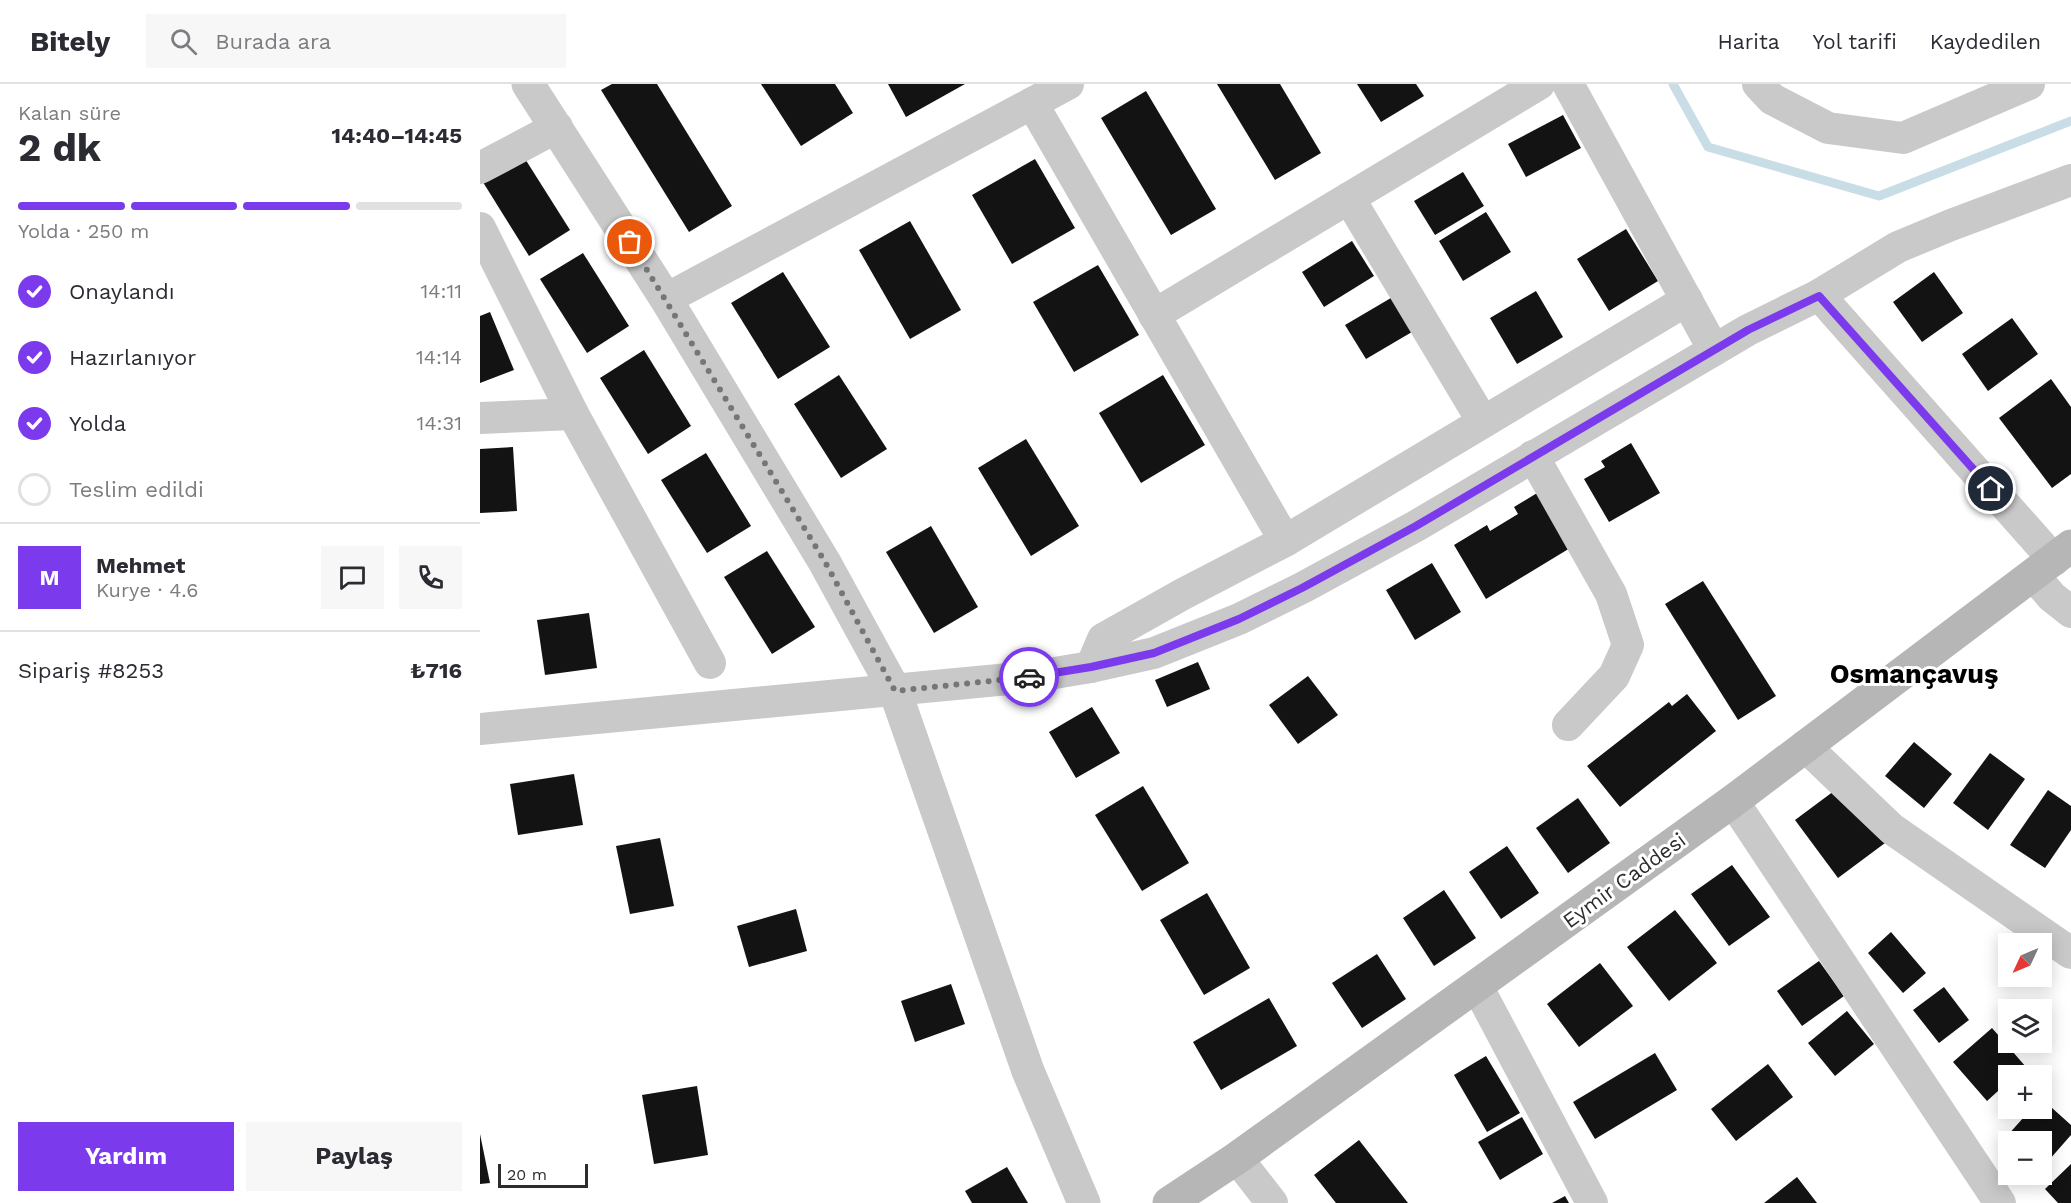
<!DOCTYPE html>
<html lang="tr">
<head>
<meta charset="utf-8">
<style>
  body { margin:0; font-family:"Work Sans",sans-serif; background:#f7f7f7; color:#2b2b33; height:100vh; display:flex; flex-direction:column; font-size:22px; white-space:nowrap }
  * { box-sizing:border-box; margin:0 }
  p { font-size:20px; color:#7c7c81 }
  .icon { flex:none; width:33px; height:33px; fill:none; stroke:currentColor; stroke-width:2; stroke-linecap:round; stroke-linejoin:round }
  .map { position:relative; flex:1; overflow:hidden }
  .details { display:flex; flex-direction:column; background:#fff; width:480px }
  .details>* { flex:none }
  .needle { width:39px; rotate:226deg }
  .fabs { position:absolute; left:1518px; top:849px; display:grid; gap:12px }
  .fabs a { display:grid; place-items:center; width:54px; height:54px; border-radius:0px; background:#fff; box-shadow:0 3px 15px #0003; font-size:30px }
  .scale { position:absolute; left:18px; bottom:15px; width:90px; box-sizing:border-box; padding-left:6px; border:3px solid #2c2c2c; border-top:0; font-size:16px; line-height:21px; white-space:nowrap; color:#2c2c2c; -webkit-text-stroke:4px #fff; paint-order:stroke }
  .pin { position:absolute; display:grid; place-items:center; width:51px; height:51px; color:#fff; margin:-26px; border:3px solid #fff; border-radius:50%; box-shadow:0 2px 6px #0007 }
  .courier { position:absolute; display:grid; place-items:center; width:60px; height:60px; margin:-30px; border:4px solid #7c3aed; border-radius:50%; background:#fff; color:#222; box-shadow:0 2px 8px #0007 }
  .headline em { font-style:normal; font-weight:700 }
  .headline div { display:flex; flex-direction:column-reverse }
  .headline { display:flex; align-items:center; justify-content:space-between; height:102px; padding:0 18px }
  h1 { font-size:39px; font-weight:700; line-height:45px }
  .bar { display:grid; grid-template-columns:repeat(4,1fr); gap:9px 6px; align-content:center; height:72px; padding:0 18px }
  .bar i { height:8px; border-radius:4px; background:#e1e1e2 }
  .bar .current { background:#7c3aed }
  .bar p { grid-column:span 4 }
  .line { display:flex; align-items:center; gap:15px; padding:0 18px; border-top:2px solid #e1e1e2 }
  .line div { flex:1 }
  .round { display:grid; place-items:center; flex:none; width:63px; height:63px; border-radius:0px; background:#f7f7f7 }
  ol { padding:0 18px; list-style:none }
  li { display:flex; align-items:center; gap:18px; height:66px }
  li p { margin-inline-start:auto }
  li .icon { padding:6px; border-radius:50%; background:#7c3aed; color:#fff; stroke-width:4 }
  li:last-child { color:#7c7c81 }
  li i { width:33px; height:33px; border:3px solid #e1e1e2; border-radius:50% }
  .cta { display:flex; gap:12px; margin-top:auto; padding:12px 18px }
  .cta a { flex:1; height:69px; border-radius:0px; background:#7c3aed; color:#fff; font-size:24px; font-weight:700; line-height:69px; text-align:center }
  .cta a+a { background:#f7f7f7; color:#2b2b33 }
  header { display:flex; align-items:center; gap:36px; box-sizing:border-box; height:84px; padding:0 30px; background:#fff; border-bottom:2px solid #e1e1e2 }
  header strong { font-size:28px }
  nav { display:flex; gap:33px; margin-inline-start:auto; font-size:21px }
  .search { width:420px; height:54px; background:#f7f7f7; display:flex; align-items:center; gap:15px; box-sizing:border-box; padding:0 21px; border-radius:0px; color:#7c7c81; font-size:22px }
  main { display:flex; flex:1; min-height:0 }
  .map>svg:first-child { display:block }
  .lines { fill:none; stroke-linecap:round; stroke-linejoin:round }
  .stream { stroke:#c9dde6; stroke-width:9 }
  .building { fill:#131313 }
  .minor { stroke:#c9c9c9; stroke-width:32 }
  .tertiary { stroke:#c9c9c9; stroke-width:33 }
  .secondary { stroke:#b6b6b6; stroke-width:33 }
  .done { stroke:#767676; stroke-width:6; stroke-dasharray:0 10.8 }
  .route { stroke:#7c3aed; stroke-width:8 }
  .labels { text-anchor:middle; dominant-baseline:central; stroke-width:6; stroke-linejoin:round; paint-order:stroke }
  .street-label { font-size:21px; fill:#2c2c2c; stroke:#fff }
  .district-label { font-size:27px; font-weight:bold; fill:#000; stroke:#fff }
</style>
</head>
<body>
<header>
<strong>Bitely</strong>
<div class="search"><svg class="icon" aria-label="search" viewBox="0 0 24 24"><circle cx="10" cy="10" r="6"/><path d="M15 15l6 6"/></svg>Burada ara</div>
<nav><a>Harita</a><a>Yol tarifi</a><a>Kaydedilen</a></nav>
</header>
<main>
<section class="details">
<div class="headline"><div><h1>2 dk</h1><p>Kalan süre</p></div><em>14:40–14:45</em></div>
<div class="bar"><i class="current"></i><i class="current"></i><i class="current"></i><i></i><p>Yolda · 250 m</p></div>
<ol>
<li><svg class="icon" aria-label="check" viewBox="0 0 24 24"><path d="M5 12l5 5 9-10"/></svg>Onaylandı<p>14:11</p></li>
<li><svg class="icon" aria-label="check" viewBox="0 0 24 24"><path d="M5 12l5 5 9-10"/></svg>Hazırlanıyor<p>14:14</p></li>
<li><svg class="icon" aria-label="check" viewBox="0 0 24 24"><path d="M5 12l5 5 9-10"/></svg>Yolda<p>14:31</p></li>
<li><i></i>Teslim edildi</li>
</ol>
<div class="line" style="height:108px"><b class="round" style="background:#7c3aed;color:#fff">M</b><div><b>Mehmet</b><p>Kurye · 4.6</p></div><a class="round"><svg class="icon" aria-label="chat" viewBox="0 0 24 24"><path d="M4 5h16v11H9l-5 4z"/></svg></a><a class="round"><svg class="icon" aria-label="phone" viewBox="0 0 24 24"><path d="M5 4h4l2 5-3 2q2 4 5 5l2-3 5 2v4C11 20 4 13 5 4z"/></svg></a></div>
<div class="line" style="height:78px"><div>Sipariş #8253</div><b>₺716</b></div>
<div class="cta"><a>Yardım</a><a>Paylaş</a></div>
</section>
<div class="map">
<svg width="1591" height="1119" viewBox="0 0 1591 1119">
  <rect width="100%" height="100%" fill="#fff"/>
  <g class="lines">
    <path class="stream" d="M1193,0L1228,63L1399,112L1591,37"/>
  </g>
  <g class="building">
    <path d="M132,0H177L252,122L209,148L121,6Z"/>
    <path d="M281,0H355L373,29L321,62Z"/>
    <path d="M408,0H485L426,33Z"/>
    <path d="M737,0H800L841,69L795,96Z"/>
    <path d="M877,0H936L944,12L901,38Z"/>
    <path d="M666,7L736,125L691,151L621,34Z"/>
    <path d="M1083,31L1101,64L1046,93L1028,60Z"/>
    <path d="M42,70L90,146L49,172L1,95Z"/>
    <path d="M555,75L595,144L532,180L492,111Z"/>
    <path d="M983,88L1004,122L955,151L934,117Z"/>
    <path d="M1006,128L1031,168L983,197L959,157Z"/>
    <path d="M430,137L481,226L430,255L379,166Z"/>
    <path d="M1146,145L1178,197L1129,227L1097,175Z"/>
    <path d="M872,157L894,192L844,223L822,188Z"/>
    <path d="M103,169L149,242L107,269L60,195Z"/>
    <path d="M618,181L659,251L594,288L553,218Z"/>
    <path d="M303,188L350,263L298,295L251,219Z"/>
    <path d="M1454,188L1483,229L1442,258L1413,218Z"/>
    <path d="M1056,207L1083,253L1037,280L1010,234Z"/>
    <path d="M916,211L937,245L886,275L865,241Z"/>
    <path d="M10,228L34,286L0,299V232Z"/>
    <path d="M1532,234L1558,270L1508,307L1482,270Z"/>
    <path d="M164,266L211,342L168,370L120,294Z"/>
    <path d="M359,291L407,365L361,394L314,320Z"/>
    <path d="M683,291L725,361L661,399L619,329Z"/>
    <path d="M1571,295L1591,323V390L1572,404L1519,334Z"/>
    <path d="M546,355L599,442L551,472L498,384Z"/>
    <path d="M1151,359L1180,409L1129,438L1104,395L1125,383L1121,377Z"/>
    <path d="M33,363L37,427L0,429V365Z"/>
    <path d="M226,369L271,442L227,469L181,396Z"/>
    <path d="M1067,403L1100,458L1006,515L974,461L1007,441L1010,447L1038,430L1034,423Z"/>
    <path d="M451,442L498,523L454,549L406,468Z"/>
    <path d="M287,467L335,543L292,570L244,493Z"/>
    <path d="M952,479L981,528L935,556L906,506Z"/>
    <path d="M1223,497L1296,612L1258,636L1185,520Z"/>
    <path d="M109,529L117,584L65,591L57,536Z"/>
    <path d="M718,578L730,605L687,623L675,596Z"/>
    <path d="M828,592L858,631L818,660L789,621Z"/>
    <path d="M1207,610L1236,647L1140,723L1107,682L1189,618L1192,622Z"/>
    <path d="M612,623L640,669L596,694L569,648Z"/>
    <path d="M1434,658L1472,690L1444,724L1405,692Z"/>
    <path d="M1510,669L1545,695L1508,746L1473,719Z"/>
    <path d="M94,690L103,741L38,751L30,700Z"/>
    <path d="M663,702L709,779L662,807L615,731Z"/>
    <path d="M1358,704L1405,759L1358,794L1315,736Z"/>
    <path d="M1568,706L1591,722V746L1565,784L1530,761Z"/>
    <path d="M1098,714L1130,759L1088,789L1056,744Z"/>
    <path d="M180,754L194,822L150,830L136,762Z"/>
    <path d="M1027,762L1059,809L1021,835L989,788Z"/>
    <path d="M1252,781L1290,833L1249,862L1211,810Z"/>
    <path d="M964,806L996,854L954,882L923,834Z"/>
    <path d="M727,809L770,884L724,911L680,836Z"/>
    <path d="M316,825L327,867L269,883L257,842Z"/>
    <path d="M1195,826L1237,879L1189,917L1147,863Z"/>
    <path d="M1411,848L1446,889L1423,909L1388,869Z"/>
    <path d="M897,870L926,915L882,944L852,899Z"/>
    <path d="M1339,877L1364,912L1322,942L1297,907Z"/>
    <path d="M1120,879L1153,922L1099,963L1067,920Z"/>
    <path d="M471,900L485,940L435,958L421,917Z"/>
    <path d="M1464,903L1489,936L1459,959L1433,926Z"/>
    <path d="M789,914L817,962L741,1006L713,958Z"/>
    <path d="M1367,927L1394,960L1355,992L1328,959Z"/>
    <path d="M1512,944L1546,983L1536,992H1528V998L1507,1017L1473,978Z"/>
    <path d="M1175,969L1197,1006L1115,1055L1093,1018Z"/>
    <path d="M1006,972L1040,1029L1007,1048L974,991Z"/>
    <path d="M1288,980L1313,1013L1256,1057L1231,1025Z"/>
    <path d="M217,1002L228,1071L174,1080L162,1011Z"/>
    <path d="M1562,1015L1591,1041V1051L1562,1084V1058H1533L1527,1052L1552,1024H1562Z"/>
    <path d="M1042,1033L1063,1070L1020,1096L998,1058Z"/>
    <path d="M0,1050L10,1099L0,1100Z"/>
    <path d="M879,1056L928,1119H856L834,1091Z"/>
    <path d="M1591,1080V1119H1578L1565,1105Z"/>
    <path d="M527,1083L548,1119H492L485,1107Z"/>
    <path d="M1317,1093L1337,1119H1284Z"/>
    <path d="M1085,1112L1089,1119H1072Z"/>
  </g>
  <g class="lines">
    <g class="minor">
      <path d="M1088,0L1234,266"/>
      <path d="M1278,0L1292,15L1348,44L1423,54L1549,0"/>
      <path d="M552,19L805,457"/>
      <path d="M0,84L77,43"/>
      <path d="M869,114L1003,338"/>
      <path d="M0,144L93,330L230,579"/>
      <path d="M1339,211L1574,476"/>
      <path d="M186,215L588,0"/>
      <path d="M674,231L1059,0"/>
      <path d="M0,334L93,330"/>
      <path d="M1053,372L1131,510L1148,561L1134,592L1088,641"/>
      <path d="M1553,491L1572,513L1591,528"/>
      <path d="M611,583L623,555L703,510L805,457L1207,216"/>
      <path d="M0,645L550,593L611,583L674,569L759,535L822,504L936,442L1268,246L1339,211L1418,163L1471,141L1591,96"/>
      <path d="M1325,662L1412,745L1591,869"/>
      <path d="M1253,717L1520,1119"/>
      <path d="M997,902L1112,1119"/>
      <path d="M757,1074L792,1119"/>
    </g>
    <path class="tertiary" d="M48,0L186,215L345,479L415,607L548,987L604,1119"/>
    <path class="secondary" d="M689,1119L757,1074L1253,717L1591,462"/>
  </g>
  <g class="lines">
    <path class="done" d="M150,158L345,478L415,607L549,593"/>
    <path class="route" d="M549,593L611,583L674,569L759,535L822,504L936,442L1268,246L1339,212L1511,405"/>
  </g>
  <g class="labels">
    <g class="street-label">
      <text transform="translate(1144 796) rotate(-36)">Eymir Caddesi</text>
    </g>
    <g class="district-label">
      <text x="1434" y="590">Osmançavuş</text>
    </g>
  </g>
</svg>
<div class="fabs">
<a><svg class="needle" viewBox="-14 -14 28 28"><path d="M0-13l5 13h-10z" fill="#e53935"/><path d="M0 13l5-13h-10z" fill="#7c7c81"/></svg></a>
<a><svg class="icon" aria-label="layers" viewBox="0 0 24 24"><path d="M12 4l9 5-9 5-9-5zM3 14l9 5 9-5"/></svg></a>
<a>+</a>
<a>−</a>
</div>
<div class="scale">20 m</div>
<div class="pin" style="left:150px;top:158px;background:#ea580c"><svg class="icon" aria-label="bag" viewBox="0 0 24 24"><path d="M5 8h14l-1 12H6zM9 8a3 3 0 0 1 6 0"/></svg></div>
<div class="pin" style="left:1511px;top:405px;background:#1f2937"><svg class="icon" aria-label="home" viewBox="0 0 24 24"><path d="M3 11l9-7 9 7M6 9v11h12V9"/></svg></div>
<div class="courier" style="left:549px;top:593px"><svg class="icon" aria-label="car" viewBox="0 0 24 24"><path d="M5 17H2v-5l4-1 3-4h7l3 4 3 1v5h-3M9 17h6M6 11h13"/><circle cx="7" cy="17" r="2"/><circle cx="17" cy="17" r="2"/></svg></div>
</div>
</main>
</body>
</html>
